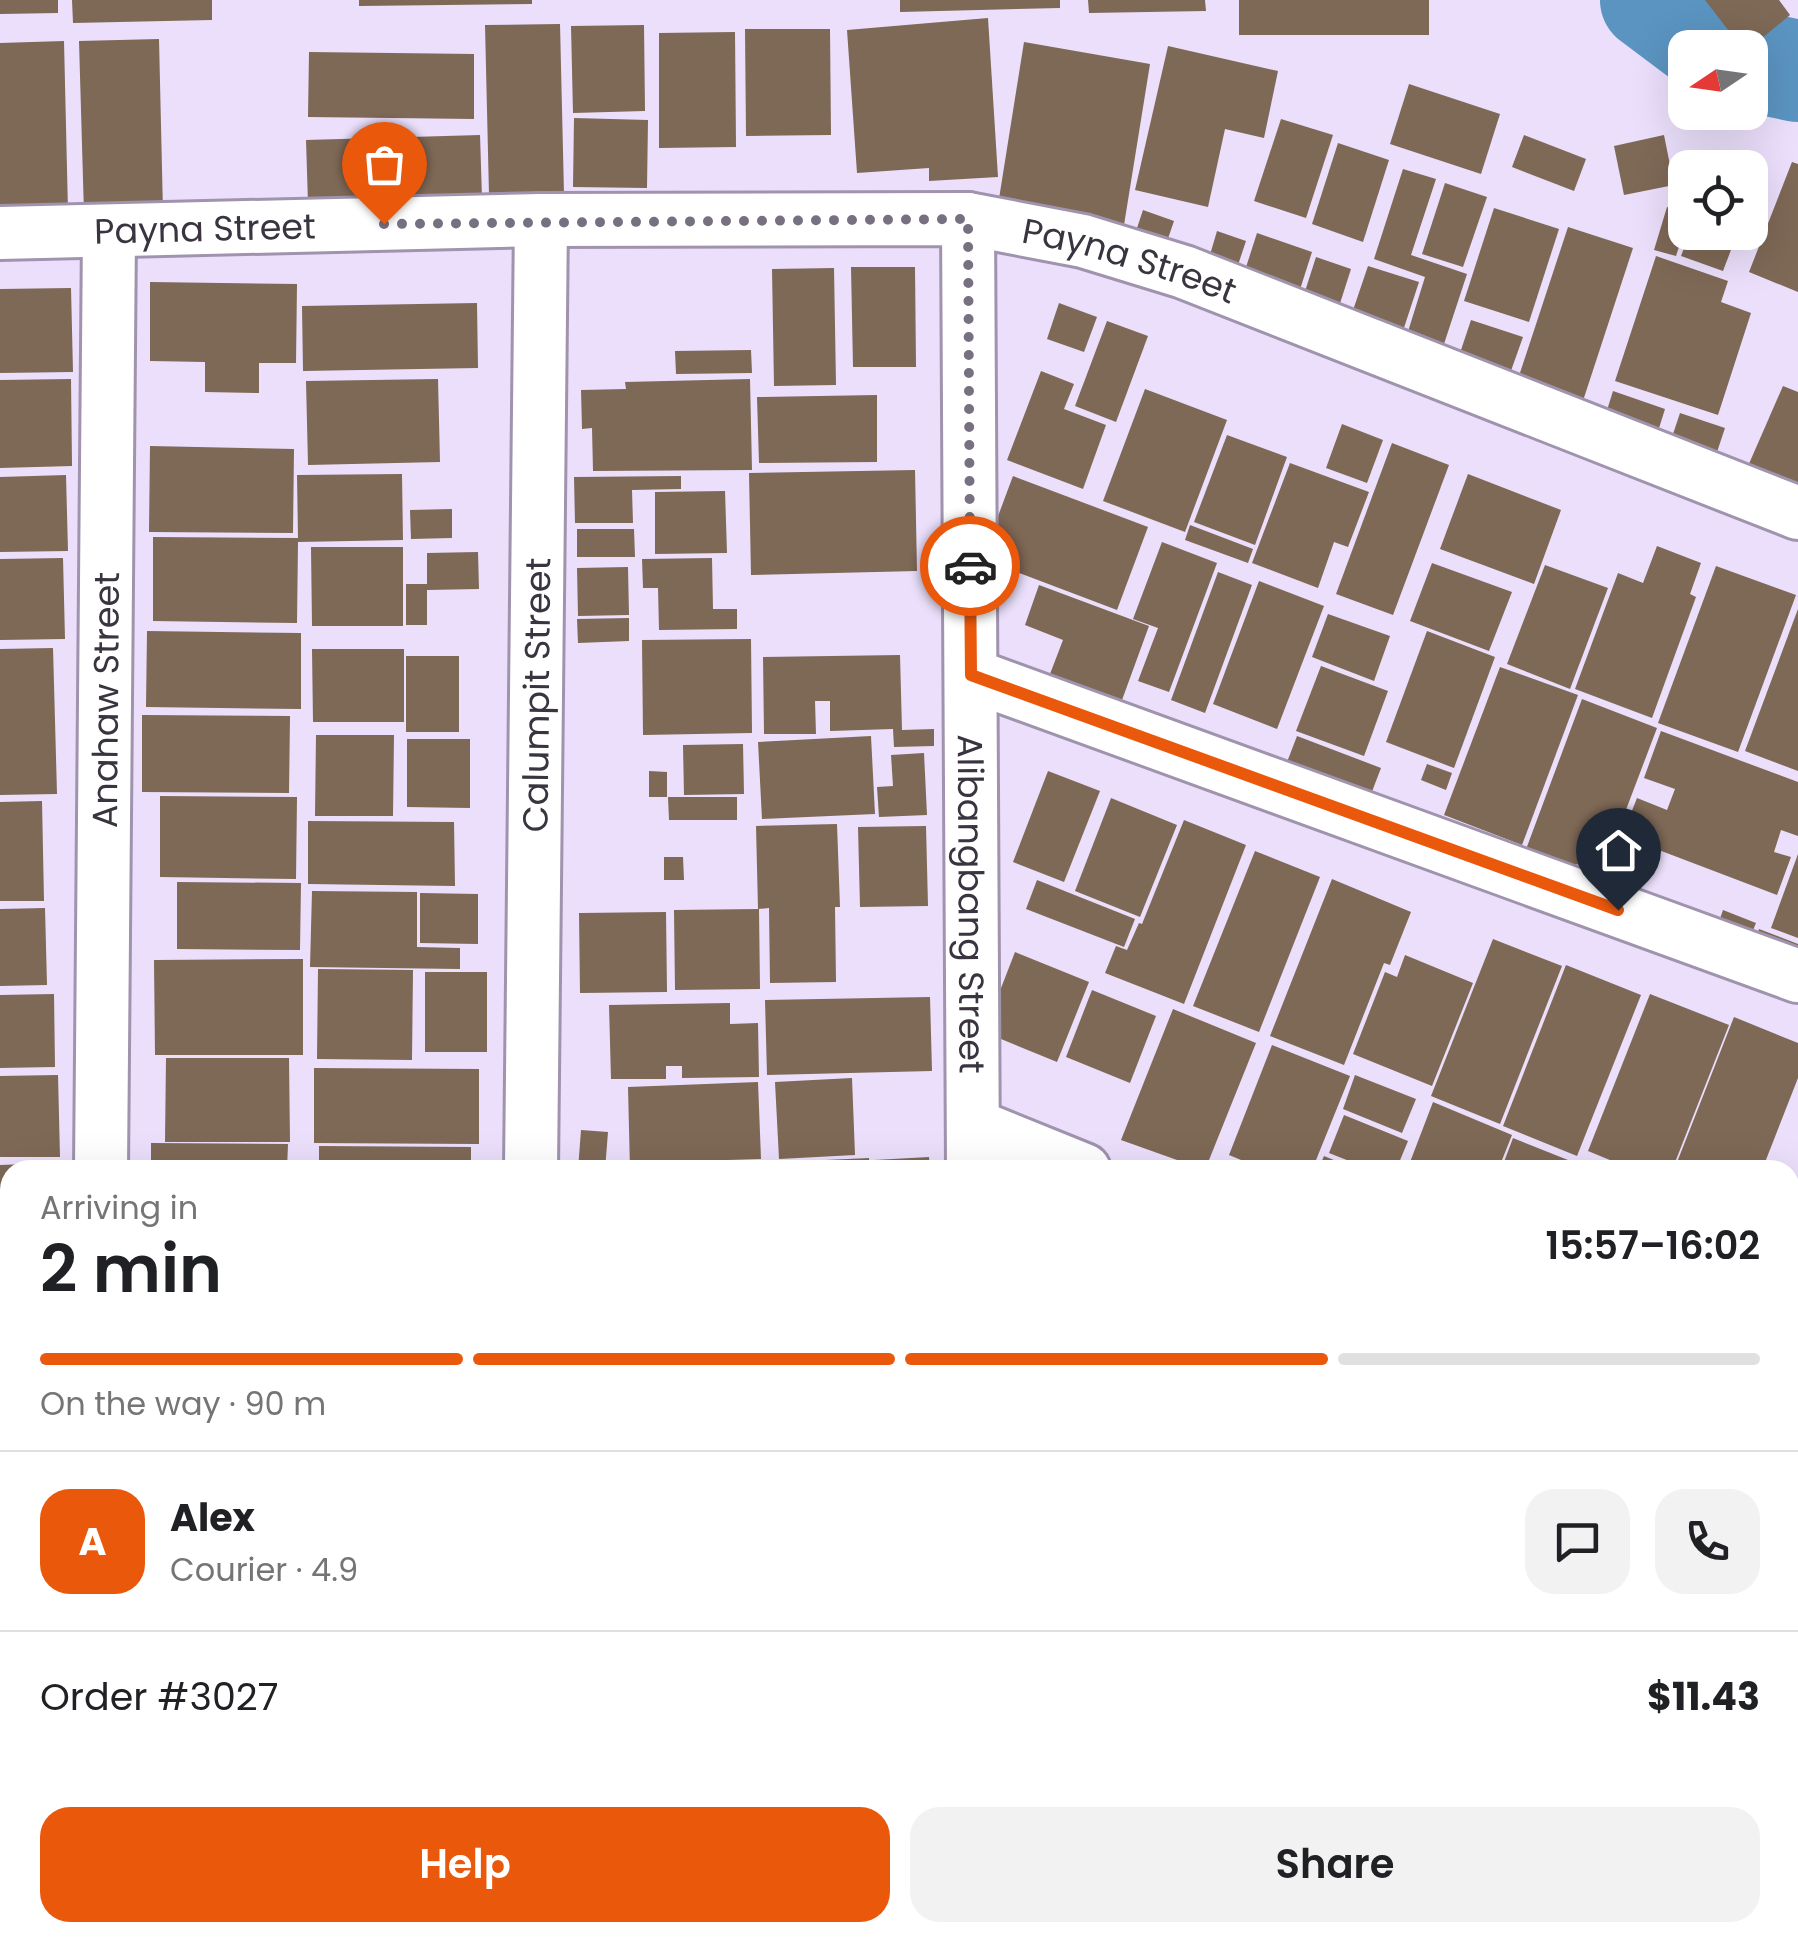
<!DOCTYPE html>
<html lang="en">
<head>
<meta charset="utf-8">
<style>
  body { margin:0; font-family:Poppins,sans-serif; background:#f2f2f2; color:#202124; height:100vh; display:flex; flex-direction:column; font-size:38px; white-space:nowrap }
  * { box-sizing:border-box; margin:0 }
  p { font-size:32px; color:#757577 }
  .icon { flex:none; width:55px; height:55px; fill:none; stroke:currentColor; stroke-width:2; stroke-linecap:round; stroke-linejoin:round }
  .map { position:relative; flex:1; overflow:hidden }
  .side { position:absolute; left:0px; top:1160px; width:1800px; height:782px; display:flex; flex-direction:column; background:#fff; border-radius:30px 30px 0 0; box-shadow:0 10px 40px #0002 }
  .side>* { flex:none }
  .needle { width:65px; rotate:257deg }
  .fabs { position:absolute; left:1668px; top:30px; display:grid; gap:20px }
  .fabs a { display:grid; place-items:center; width:100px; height:100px; border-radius:20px; background:#fff; box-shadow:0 10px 40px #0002; font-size:50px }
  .pin { position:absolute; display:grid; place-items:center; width:85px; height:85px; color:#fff; margin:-102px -42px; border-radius:50% 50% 50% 0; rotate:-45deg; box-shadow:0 0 10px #0007 }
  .pin .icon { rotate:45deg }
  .courier { position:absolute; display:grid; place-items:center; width:100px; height:100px; margin:-50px; border:8px solid #ea580c; border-radius:50%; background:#fff; color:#222; box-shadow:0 2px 12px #0007 }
  .overview em { font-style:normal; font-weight:600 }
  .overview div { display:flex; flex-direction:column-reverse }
  .overview { display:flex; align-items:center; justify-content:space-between; height:170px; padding:0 40px }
  h1 { font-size:65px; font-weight:600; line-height:75px }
  .bar { display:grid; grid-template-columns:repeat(4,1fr); gap:15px 10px; align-content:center; height:120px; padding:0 40px }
  .bar i { height:12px; border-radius:8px; background:#e0e0e0 }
  .bar .current { background:#ea580c }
  .bar p { grid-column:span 4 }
  .line { display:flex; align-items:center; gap:25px; padding:0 40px; border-top:2px solid #e0e0e0 }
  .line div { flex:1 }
  .round { display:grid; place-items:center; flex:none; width:105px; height:105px; border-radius:30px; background:#f2f2f2 }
  .cta { display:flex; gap:20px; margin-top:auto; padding:20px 40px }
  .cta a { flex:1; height:115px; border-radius:30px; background:#ea580c; color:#fff; font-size:40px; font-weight:600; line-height:115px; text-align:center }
  .cta a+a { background:#f2f2f2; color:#202124 }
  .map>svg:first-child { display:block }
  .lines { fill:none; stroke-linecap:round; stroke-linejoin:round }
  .river { stroke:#5b94c1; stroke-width:102 }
  .building { fill:#7e6856 }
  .service-casing { stroke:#9f93ad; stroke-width:30 }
  .minor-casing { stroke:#9f93ad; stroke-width:58 }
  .tertiary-casing { stroke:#9f93ad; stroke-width:60 }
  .service { stroke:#fff; stroke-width:25 }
  .minor { stroke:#fff; stroke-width:52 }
  .tertiary { stroke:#fff; stroke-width:55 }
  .done { stroke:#777081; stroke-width:10; stroke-dasharray:0 18 }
  .route { stroke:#ea580c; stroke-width:12 }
  .labels { text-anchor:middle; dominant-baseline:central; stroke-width:10; stroke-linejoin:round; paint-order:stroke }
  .street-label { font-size:35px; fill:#39343f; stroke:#ebdffb }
</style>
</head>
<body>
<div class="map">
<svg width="1798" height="1942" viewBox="0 0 1798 1942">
  <rect width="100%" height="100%" fill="#ebdffb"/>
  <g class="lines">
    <g class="river">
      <path d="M1651,0L1715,48"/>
      <path d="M1750,61L1798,71"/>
    </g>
  </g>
  <g class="building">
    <path d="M0,0H58V13L0,14Z"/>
    <path d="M72,0H212V20L73,23Z"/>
    <path d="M359,0H532V4L359,6Z"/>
    <path d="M900,0H1060V8L900,12Z"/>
    <path d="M1088,0H1205L1206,11L1089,13Z"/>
    <rect x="1239" y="0" width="190" height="35"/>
    <path d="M1705,0H1779L1790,15L1750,48H1742Z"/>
    <path d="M988,18L998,177L929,181V168L857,173L847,30Z"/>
    <path d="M560,24L564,194L489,195L485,25Z"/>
    <path d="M644,25L645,111L573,113L571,26Z"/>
    <path d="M745,29H830L831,135L746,136Z"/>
    <path d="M735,32L736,147L659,148V33Z"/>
    <path d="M159,39L163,212L84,214L79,41Z"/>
    <path d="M64,41L68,212L0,214V43Z"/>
    <path d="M1024,42L1150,64L1124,225L998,205Z"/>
    <path d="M1168,46L1278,71L1264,138L1225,129L1208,207L1135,190Z"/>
    <path d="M309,52L474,54V119L308,117Z"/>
    <path d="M1409,84L1500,114L1481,174L1390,144Z"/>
    <path d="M574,118L648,120L647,188L573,187Z"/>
    <path d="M1281,119L1333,135L1306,218L1254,201Z"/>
    <path d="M480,135L482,199L308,204L306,140Z"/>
    <path d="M1524,135L1586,159L1574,191L1512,167Z"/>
    <path d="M1664,135L1674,185L1624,195L1614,146Z"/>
    <path d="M1338,143L1389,160L1363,242L1312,224Z"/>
    <path d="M1792,162L1798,164V292L1749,272Z"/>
    <path d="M1403,169L1436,179L1411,255L1467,274L1442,350L1406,338L1425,277L1374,259Z"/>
    <path d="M1445,183L1487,197L1463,267L1422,254Z"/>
    <path d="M1667,207L1685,213V228L1676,256L1654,250Z"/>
    <path d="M1494,208L1559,229L1529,322L1464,301Z"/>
    <path d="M1143,210L1174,221L1162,256L1131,246Z"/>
    <path d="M1568,227L1633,248L1580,410L1515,388Z"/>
    <path d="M1217,231L1246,241L1235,274L1207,265Z"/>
    <path d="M1690,232L1737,234L1723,271L1681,256Z"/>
    <path d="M1257,233L1312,252L1295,305L1240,286Z"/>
    <path d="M1656,256L1728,281L1721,302L1751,313L1718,415L1615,381Z"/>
    <path d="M1316,257L1351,269L1335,319L1300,307Z"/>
    <path d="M1368,266L1419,282L1399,343L1348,325Z"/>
    <path d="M851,267H915L916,367H853Z"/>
    <path d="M834,268L836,385L774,386L772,269Z"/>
    <path d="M150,282L297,284L296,363H259V393L205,392V362L150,361Z"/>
    <path d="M71,288L73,372L0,373V289Z"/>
    <path d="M477,303L478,368L303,371L302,306Z"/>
    <path d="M1059,303L1097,317L1084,352L1047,339Z"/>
    <path d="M1471,320L1523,337L1507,382L1456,365Z"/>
    <path d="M1107,321L1148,336L1116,422L1075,406Z"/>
    <path d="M751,350L752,373L676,374L675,351Z"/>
    <path d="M1041,371L1074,384L1064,409L1106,425L1083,489L1007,460Z"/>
    <path d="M71,379L72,466L0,468V380Z"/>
    <path d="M438,379L440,462L308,465L306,381Z"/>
    <path d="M750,379L752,470L593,471L592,428L582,429L581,390L626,389L625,382Z"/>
    <path d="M1783,386L1798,392V487L1748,466Z"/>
    <path d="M1145,389L1227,420L1185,532L1103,501Z"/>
    <path d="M1613,391L1665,409L1654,444L1602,426Z"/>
    <path d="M877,395V462L759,463L757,397Z"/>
    <path d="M1680,413L1725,428L1714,461L1669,446Z"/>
    <path d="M1342,424L1383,440L1367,483L1326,468Z"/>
    <path d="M1227,435L1287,457L1255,545L1194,522Z"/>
    <path d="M1392,443L1449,465L1393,615L1336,594Z"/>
    <path d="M150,446L294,449L293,533L149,532Z"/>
    <path d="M1290,463L1369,492L1348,547L1334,542L1318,588L1252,563Z"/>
    <path d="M915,470L917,571L751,575L749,473Z"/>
    <path d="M402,474L403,540L298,542L297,623L153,621V537L298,538L297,475Z"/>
    <path d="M1468,474L1561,510L1534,584L1440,549Z"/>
    <path d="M66,475L68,551L0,552V477Z"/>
    <path d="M681,476V489L632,490L633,523H575L574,477Z"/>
    <path d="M1013,476L1148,527L1117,610L982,559Z"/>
    <path d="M725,491L727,553L655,554V492Z"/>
    <path d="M452,509V538L411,539L410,510Z"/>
    <path d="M1190,525L1253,549L1248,563L1185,540Z"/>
    <path d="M577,529H634L635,557H577Z"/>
    <path d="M1162,542L1217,563L1169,692L1138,681L1158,628L1133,619Z"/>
    <path d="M1657,546L1701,563L1690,594L1696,597L1652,718L1575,689L1618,573L1643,583Z"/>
    <path d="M311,547H403V626H312Z"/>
    <path d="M478,552L479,589L427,590V625H406V584H427V553Z"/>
    <path d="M63,558L65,639L0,640V559Z"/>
    <path d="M712,558L713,609H737V629L659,630L658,588H643L642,559Z"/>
    <path d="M1432,563L1512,592L1489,651L1410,621Z"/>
    <path d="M1545,565L1608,588L1570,689L1507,664Z"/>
    <path d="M1716,566L1796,595L1738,752L1658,723Z"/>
    <path d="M628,567L629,615L578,616L577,568Z"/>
    <path d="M1218,572L1252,585L1205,713L1171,700Z"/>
    <path d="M1259,581L1324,606L1277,729L1213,704Z"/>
    <path d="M1039,585L1149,626L1122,700L1050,674L1063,640L1025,625Z"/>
    <path d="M1798,609V771L1745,751Z"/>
    <path d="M1328,614L1390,636L1374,681L1312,657Z"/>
    <path d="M629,618V641L578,643L577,619Z"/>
    <path d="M147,631L301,633V709L146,707Z"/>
    <path d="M1427,631L1495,657L1454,768L1386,742Z"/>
    <path d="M751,639L752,733L643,735L642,640Z"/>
    <path d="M53,648L57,794L0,795V649Z"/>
    <path d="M312,649H404V722H313Z"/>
    <path d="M900,655L902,730L934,729V746L894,747L893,729L830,731V701H815L816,734H764L763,657Z"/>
    <rect x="406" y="656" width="53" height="76"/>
    <path d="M1321,666L1388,691L1364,756L1296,731Z"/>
    <path d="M1500,667L1578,695L1522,845L1444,815Z"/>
    <path d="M1582,699L1657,728L1602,873L1576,864L1574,870L1525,852Z"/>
    <path d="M142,715L290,716L289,793L142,792Z"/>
    <path d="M1661,731L1798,782V836L1781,830L1774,852L1791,857L1777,895L1622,836L1637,798L1667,810L1675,789L1644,778Z"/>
    <path d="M316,735H394L393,816H315Z"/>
    <path d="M871,736L875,814L762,819L758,742Z"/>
    <path d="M1297,736L1381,768L1368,802L1284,770Z"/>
    <path d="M407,739H470V808L407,807Z"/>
    <path d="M743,744L744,794L684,795L683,745Z"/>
    <path d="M924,753L927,815L879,817L877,787L893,786L891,755Z"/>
    <path d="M1427,764L1452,773L1446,790L1421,780Z"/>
    <path d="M649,771L667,772V797H649Z"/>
    <path d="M1048,771L1100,791L1064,882L1013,862Z"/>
    <path d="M160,796L297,797L296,879L160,877Z"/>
    <path d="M668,797H737V820H669Z"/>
    <path d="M1111,798L1177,825L1140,917L1075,891Z"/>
    <path d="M42,801L44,901H0V802Z"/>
    <path d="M1184,820L1246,845L1184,1004L1105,973L1116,946L1127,950L1139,923L1142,924Z"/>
    <path d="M308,821L454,822L455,886L308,884Z"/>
    <path d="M837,824L840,907H835L836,982L770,983L769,908L758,909L756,826Z"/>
    <path d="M926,826L928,906L860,907L858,827Z"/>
    <path d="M1255,851L1320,877L1259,1032L1193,1006Z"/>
    <path d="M1798,854V938L1771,928Z"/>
    <path d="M664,857H683L684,880H664Z"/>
    <path d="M1332,879L1411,912L1390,965L1384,963L1344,1065L1270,1036Z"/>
    <path d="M1037,880L1135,919L1124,947L1026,909Z"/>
    <path d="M177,882L301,883L300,950L177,949Z"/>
    <path d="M312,891L417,892V947L460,948V969L310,967Z"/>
    <path d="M420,893L478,894V944L420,943Z"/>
    <path d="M45,908L47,985L0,986V909Z"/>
    <path d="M759,909L760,989L675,990L674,910Z"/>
    <path d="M1723,910L1756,923L1747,945L1715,933Z"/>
    <path d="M666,912L667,992L580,993L579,913Z"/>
    <path d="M1759,929L1798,944V971L1751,953Z"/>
    <path d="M1493,939L1562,966L1500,1124L1431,1096Z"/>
    <path d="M1015,952L1089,982L1057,1062L984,1032Z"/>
    <path d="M1405,955L1473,983L1432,1086L1353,1054L1385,972L1397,977Z"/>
    <path d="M303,959V1055H155L154,960Z"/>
    <path d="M1566,965L1641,995L1577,1156L1503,1126Z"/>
    <path d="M318,969L413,970L412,1060L317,1059Z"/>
    <rect x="425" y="972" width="62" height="80"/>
    <path d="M1092,990L1156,1016L1130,1083L1066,1057Z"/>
    <path d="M54,994L55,1067L0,1068V995Z"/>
    <path d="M1650,994L1729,1025L1672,1170H1634L1588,1151Z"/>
    <path d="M930,997L932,1071L767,1075L765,1000Z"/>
    <path d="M730,1003V1024L758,1023L759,1077L682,1078V1066H666V1079H611L609,1005Z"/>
    <path d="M1173,1009L1256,1043L1205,1170L1121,1140Z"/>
    <path d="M1734,1017L1798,1043V1078L1762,1170H1674Z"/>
    <path d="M1272,1045L1350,1076L1312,1170H1265L1229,1155Z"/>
    <path d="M166,1058H289L290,1142H165Z"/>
    <path d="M314,1068L479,1069V1144L314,1143Z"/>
    <path d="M58,1075L60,1157H0V1076Z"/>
    <path d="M1355,1075L1416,1099L1402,1133L1343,1109Z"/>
    <path d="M852,1078L855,1155L779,1159L775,1082Z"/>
    <path d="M758,1082L761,1159L694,1161V1170H630L628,1087Z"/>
    <path d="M1433,1102L1512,1135L1498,1170H1407Z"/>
    <path d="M1344,1115L1408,1141L1396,1170H1372L1329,1153Z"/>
    <path d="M581,1130L608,1132L605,1170H578Z"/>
    <path d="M1513,1138L1578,1164L1576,1170H1501Z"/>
    <path d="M151,1143L288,1144L287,1170H151Z"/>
    <path d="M319,1146L471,1147V1170H319Z"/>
    <path d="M1324,1156L1358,1170H1318Z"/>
    <path d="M929,1157L930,1170H874V1160Z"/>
    <path d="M869,1158L870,1170H804L803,1161Z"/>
    <path d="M52,1163V1170H10V1238H0V1165Z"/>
    <path d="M801,1164V1170H756V1166Z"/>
    <path d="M1790,1239L1798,1243V1268L1790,1288Z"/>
    <rect x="0" y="1249" width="10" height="103"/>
    <rect x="0" y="1404" width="10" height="99"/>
    <path d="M1790,1476L1798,1479V1592L1790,1611Z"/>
    <path d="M10,1648V1728L0,1729V1649Z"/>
    <path d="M1798,1658V1696L1790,1692V1675Z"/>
    <path d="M1790,1700L1798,1704V1820L1790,1815Z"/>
    <rect x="0" y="1737" width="10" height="76"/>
    <path d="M1790,1823L1798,1828V1856L1790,1870Z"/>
    <path d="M10,1826V1904H0V1827Z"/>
    <path d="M0,1910H10V1932H69V1942H0Z"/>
    <path d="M191,1932H327L328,1942H192Z"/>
    <path d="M344,1932H488L489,1942H344Z"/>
    <rect x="677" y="1932" width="68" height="10"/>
    <rect x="752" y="1932" width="48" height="10"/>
    <path d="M1044,1932H1160L1156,1942H1040Z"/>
    <path d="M1172,1932H1255L1252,1942H1169Z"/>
    <path d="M1360,1932L1356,1942H1283L1260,1933Z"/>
    <path d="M1376,1932H1423L1446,1942H1373Z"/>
    <path d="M1469,1932H1557L1554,1942H1475L1466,1939Z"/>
    <path d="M1563,1932H1633L1630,1942H1559Z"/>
    <path d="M1644,1932H1664L1660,1942H1641Z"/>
    <path d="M1667,1932H1697L1693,1942H1682L1666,1936Z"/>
    <path d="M1701,1932H1723L1746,1942H1697Z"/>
  </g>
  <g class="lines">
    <g class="service-casing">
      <path id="service" d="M1790,1307L1798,1279"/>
    </g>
    <g class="minor-casing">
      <g id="minor">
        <path id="s1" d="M968,219L973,1170"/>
        <path id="s2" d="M0,233L541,220L968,219L1083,241L1184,272L1798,513"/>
        <path d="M971,675L1798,976"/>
        <path d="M973,1125L1084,1170"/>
        <path id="s3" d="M101,1170L109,231"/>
        <path id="s4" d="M531,1170L541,220"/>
        <path d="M1790,1456L1798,1460"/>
        <path d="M101,1932V1942"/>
        <path d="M533,1932V1942"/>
        <path d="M976,1932V1942"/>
      </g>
    </g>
    <g class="tertiary-casing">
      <g id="tertiary">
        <path d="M0,1508H10"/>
        <path d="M1761,1932L1773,1942"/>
      </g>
    </g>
    <use href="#service" class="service"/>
    <use href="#minor" class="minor"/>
    <use href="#tertiary" class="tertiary"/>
  </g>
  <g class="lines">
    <path class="done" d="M384,224L968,219L970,566"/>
    <path class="route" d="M970,566L971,675L1618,910"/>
  </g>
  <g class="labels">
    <g class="street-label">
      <text stroke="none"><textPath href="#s2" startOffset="205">Payna Street</textPath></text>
      <text stroke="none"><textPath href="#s2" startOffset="1135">Payna Street</textPath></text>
      <text stroke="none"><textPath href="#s4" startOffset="475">Calumpit Street</textPath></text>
      <text stroke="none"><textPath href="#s3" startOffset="470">Anahaw Street</textPath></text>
      <text stroke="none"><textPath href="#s1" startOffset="685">Alibangbang Street</textPath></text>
    </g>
  </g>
</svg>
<div class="fabs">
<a><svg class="needle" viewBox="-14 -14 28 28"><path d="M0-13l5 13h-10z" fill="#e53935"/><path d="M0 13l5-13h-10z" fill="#757577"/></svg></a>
<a><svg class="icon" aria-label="locate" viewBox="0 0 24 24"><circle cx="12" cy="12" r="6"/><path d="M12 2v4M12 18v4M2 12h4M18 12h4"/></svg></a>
</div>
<div class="pin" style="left:384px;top:224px;background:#ea580c"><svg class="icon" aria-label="bag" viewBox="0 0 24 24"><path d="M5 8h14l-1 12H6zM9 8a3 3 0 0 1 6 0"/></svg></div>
<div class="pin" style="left:1618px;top:910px;background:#1f2937"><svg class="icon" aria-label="home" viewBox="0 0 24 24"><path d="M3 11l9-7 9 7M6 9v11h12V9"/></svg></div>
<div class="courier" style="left:970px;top:566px"><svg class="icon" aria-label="car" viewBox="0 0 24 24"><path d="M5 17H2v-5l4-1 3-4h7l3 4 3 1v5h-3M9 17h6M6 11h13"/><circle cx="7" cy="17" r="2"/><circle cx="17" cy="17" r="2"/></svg></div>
<section class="side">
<div class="overview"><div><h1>2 min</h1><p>Arriving in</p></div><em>15:57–16:02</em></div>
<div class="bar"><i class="current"></i><i class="current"></i><i class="current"></i><i></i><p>On the way · 90 m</p></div>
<div class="line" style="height:180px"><b class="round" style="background:#ea580c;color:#fff">A</b><div><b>Alex</b><p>Courier · 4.9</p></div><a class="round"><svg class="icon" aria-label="chat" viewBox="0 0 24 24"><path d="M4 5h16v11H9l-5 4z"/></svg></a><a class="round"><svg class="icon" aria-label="phone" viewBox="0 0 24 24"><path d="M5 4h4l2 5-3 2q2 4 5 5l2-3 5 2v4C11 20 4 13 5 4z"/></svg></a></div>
<div class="line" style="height:130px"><div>Order #3027</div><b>$11.43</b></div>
<div class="cta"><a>Help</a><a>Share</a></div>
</section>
</div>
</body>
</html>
